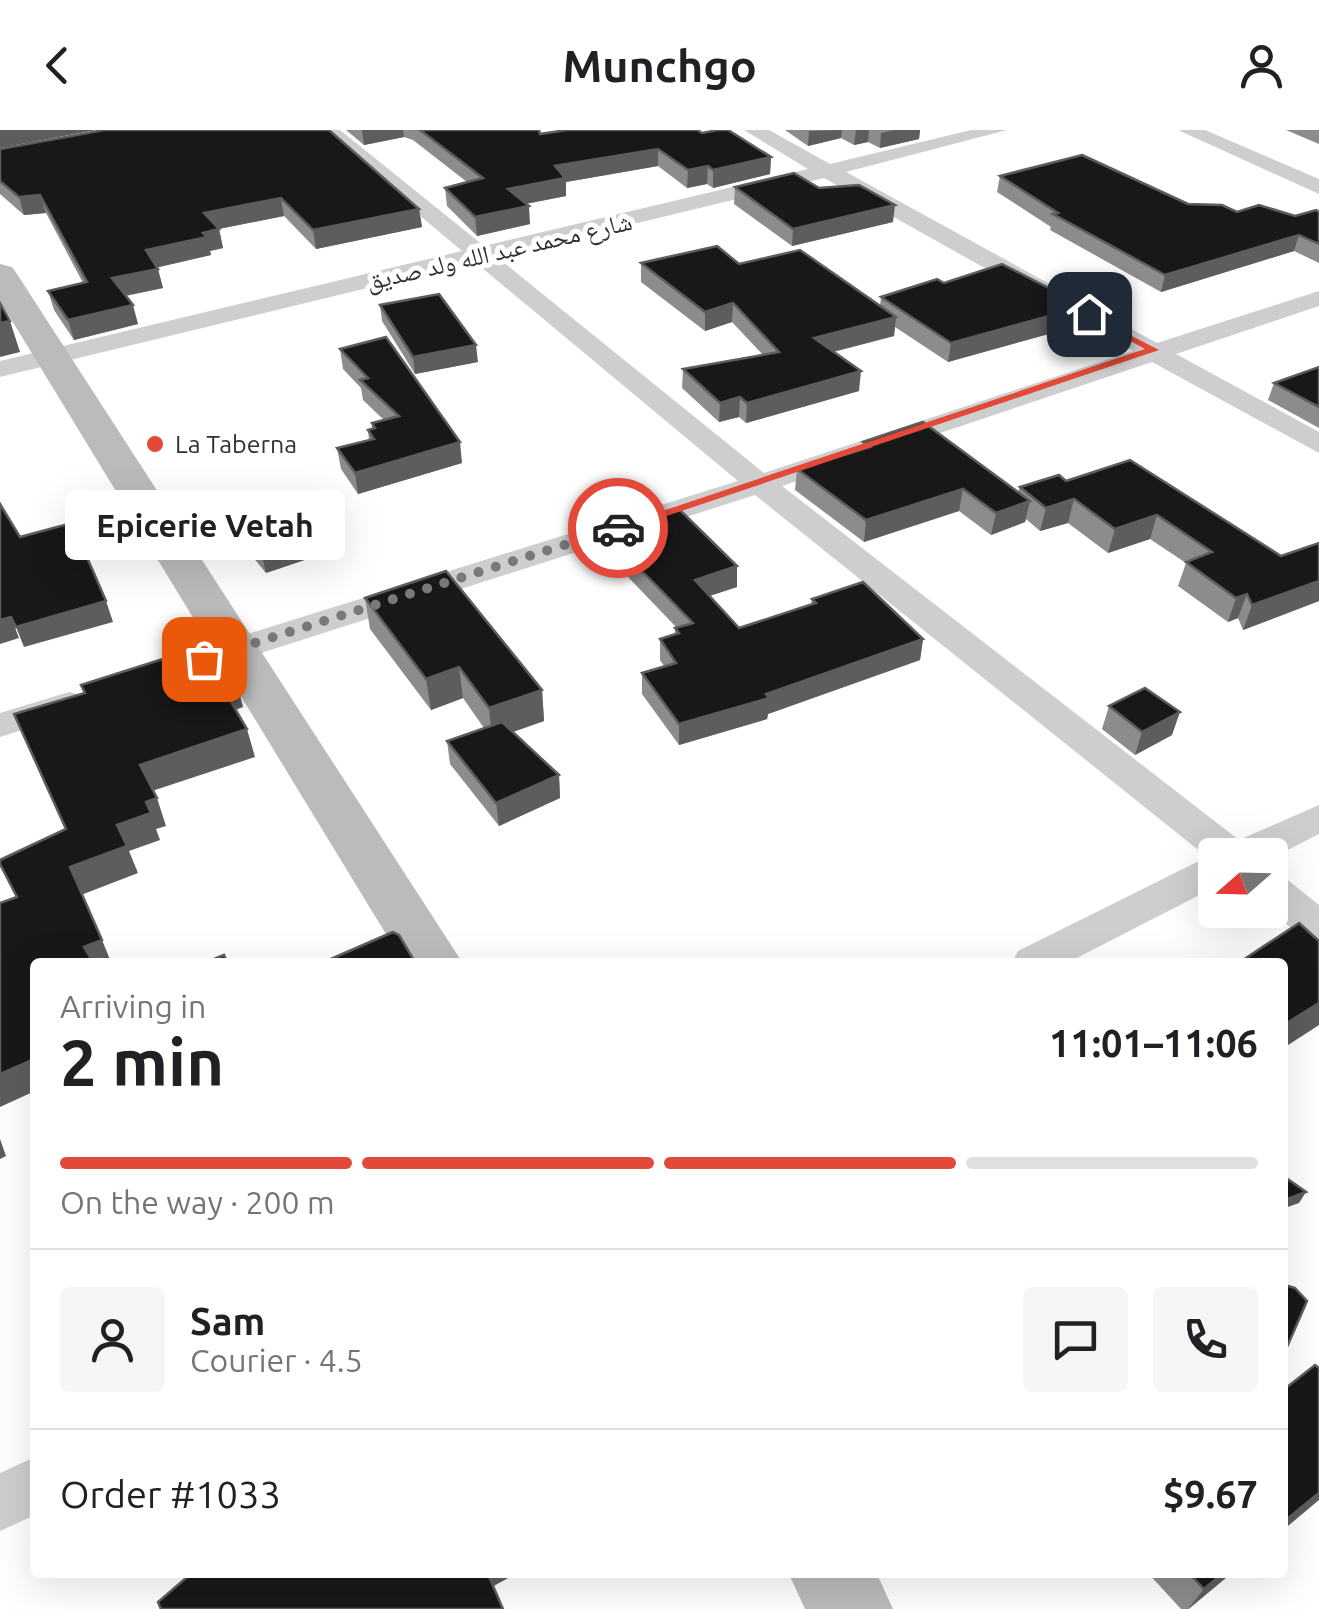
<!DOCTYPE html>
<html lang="en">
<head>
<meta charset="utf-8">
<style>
  body { margin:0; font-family:Ubuntu,"Noto Naskh Arabic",sans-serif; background:#f6f6f6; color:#202124; height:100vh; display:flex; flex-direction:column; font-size:38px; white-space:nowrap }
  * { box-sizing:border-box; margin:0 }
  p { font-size:32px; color:#757577 }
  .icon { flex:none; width:55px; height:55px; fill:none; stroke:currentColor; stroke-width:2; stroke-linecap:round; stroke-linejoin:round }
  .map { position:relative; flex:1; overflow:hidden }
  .sheet { position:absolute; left:30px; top:828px; width:1258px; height:620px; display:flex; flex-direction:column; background:#fff; border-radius:10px; box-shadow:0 10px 40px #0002 }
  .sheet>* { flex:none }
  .needle { width:65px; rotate:250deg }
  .tools { position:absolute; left:1198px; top:708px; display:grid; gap:20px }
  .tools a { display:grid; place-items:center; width:90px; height:90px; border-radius:10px; background:#fff; box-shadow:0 10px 40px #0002; font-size:50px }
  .pin { position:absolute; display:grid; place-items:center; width:85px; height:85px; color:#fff; margin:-42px; border-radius:20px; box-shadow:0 5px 15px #0006 }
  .courier { position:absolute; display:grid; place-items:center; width:100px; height:100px; margin:-50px; border:8px solid #e34939; border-radius:50%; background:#fff; color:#222; box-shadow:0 2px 12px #0007 }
  .bubble { position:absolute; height:70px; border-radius:10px; background:#fff; box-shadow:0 10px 40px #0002; font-size:32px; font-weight:600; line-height:70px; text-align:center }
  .headline em { font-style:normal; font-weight:600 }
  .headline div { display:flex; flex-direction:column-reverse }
  .headline { display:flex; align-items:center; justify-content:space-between; height:170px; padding:0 30px }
  h1 { font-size:65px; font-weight:600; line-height:75px }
  .bar { display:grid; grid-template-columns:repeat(4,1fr); gap:15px 10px; align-content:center; height:120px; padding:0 30px }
  .bar i { height:12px; border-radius:8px; background:#e0e0e0 }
  .bar .active { background:#e34939 }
  .bar p { grid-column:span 4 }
  .line { display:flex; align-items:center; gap:25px; padding:0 30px; border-top:2px solid #e0e0e0 }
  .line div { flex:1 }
  .round { display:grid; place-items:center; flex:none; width:105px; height:105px; border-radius:10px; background:#f6f6f6 }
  header { display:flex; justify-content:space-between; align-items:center; height:130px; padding:0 30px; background:#fff; font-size:45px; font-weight:600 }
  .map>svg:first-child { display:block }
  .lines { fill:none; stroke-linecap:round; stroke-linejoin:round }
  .street { fill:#cecece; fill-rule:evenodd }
  .secondary { fill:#bbb; fill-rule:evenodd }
  .wall { fill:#8c8c8c }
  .shaded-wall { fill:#5d5d5d }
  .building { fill:#181818; stroke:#5d5d5d; stroke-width:2.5 }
  .route { fill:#e34939 }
  .done { stroke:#797979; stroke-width:10; stroke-dasharray:0 18 }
  .poi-dot { fill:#e34939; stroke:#fff; stroke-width:4 }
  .labels { text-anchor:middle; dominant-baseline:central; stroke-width:10; stroke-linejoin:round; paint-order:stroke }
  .far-street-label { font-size:25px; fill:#313131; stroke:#fff }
  .far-poi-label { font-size:25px; fill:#313131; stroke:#fff; text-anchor:start }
</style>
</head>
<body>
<header><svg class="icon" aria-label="back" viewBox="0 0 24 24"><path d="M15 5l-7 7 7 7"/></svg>Munchgo<svg class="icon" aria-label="person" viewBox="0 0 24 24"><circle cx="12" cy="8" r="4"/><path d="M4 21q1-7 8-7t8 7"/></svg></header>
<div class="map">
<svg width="1319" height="1479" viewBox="0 0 1319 1479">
  <rect width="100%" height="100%" fill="#fff"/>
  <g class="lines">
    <g class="street">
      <path d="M318,0H340L484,116L808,39L744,0H769L830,34L971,0H1007L846,42L1157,213L1319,161V176L1176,224L1319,302V323L1152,232L782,356L1239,710L1319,675V704L1270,729V725H1215V757L1069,832H1012L1018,821L1207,727L755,365L217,537H193L188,529L193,521L738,351L475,132L0,247V231L462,121ZM824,48L1133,221L764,343L497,127Z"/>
      <path d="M1178,0H1205L1319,49V64Z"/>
      <path d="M69,562L82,565L87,573L82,581L0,607V583Z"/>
      <path d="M1270,742L1284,747L1319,775V814L1304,809L1270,780Z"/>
      <path d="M35,1327V1385L0,1401V1343Z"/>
    </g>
    <g class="secondary">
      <path d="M0,134L12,137L17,144L462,832H403L0,171Z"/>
      <path d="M788,1442H876L893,1479H805Z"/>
    </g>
  </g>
  <g class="wall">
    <path d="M346,0H539L540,4L702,3L771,27L770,44L713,58L707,54L687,58L658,36L566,52V66L526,74L530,94L477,106L447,76L445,58L467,52L413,10L404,7L364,15Z"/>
    <path d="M785,0H920L919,9L880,18L868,12L854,15L841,8L808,16Z"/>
    <path d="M1286,0H1319V14Z"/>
    <path d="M0,19L419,79L422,97L316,119L284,86L219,99L223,118L210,121L211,125L157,137L163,158L126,166L138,194L74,210L54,180L48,161L83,153L46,83L24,85L0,64Z"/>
    <path d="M1000,46L1237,82L1295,86L1319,82V133L1294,121L1161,162L1050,100L1051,97L997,62Z"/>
    <path d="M735,57L819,58L893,92L792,116L734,74Z"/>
    <path d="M641,133L739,134L880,176L881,167L944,153L1069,173L1078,178L1074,197L948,232L895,197L894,206L834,222L859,261L746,293L739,287L719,292L682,258L683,239L763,225L732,192L705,201L641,152Z"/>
    <path d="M380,175L478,232L415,244L382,191Z"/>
    <path d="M340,219L462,333L358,364L341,339L337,318L369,310L368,300L372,299V293L384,290L363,270L361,258L343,239Z"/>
    <path d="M1319,237V298L1268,270L1274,253Z"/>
    <path d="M863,312L1018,362L1020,357L1066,351L1281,426L1319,413V471L1243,500L1238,488L1228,492L1178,456L1186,433L1150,409L1108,423L1068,393L1040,401L1026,389L1025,392L991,405L959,381L864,412L795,360L797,339L863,319Z"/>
    <path d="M241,397L340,418L266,443L246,419Z"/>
    <path d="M602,400L737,457L709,466L739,498L811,475L812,469L923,509L920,530L768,584L767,589L679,615L642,564V543L664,536L660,530V509L675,504V498H677L603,421Z"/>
    <path d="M365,468L542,560L544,591L513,602L559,645L560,668L499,696L450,634L447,611L484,598L463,568L431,580L370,499Z"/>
    <path d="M1109,576L1172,605L1135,625L1102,599Z"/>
    <path d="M1147,1442H1233L1189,1479H1181Z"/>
  </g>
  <g class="shaded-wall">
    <path d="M0,0H96L0,18Z"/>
    <path d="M362,0H403L404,7L364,15Z"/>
    <path d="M842,0L841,8L808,16L809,1Z"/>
    <path d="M856,0H869L868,12L854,15Z"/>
    <path d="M894,0H920L919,9L880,18L881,3Z"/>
    <path d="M658,19V36L566,52V66L509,77L508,59L555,36Z"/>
    <path d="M771,27L770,44L713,58V40Z"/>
    <path d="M708,36L707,54L687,58L688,40Z"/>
    <path d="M40,65L46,83L24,85L19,67Z"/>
    <path d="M281,68L284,86L208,101L204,83Z"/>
    <path d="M895,75L893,92L792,116L793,99Z"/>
    <path d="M529,76L530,94L477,106L475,87Z"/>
    <path d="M419,79L422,97L316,119L313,100Z"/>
    <path d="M219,99L223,118L210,121L211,125L151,139L146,120Z"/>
    <path d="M1299,105L1294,121L1161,162L1165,145Z"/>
    <path d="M158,139L163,158L118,167L112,148Z"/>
    <path d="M1070,169L1067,181L1078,178L1074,197L948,232L951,213Z"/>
    <path d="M733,173L732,192L705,201V182Z"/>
    <path d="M133,175L138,194L74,210L68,190Z"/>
    <path d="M896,187L894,206L812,227L814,208Z"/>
    <path d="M10,191L20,222L0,227V193Z"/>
    <path d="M476,215L478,232L415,244L413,227Z"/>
    <path d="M861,241L859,261L746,293L747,273Z"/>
    <path d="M740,267L739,287L719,292L720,273Z"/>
    <path d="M460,312L462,333L358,364L355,343Z"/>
    <path d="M963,359L959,381L864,412L866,390Z"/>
    <path d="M1074,369L1068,393L1040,401L1046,378Z"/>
    <path d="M1030,371L1025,392L991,405L996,383Z"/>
    <path d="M1157,385L1150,409L1108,423L1115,399Z"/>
    <path d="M336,396L340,418L266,443L261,421Z"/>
    <path d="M737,436V457L694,471L695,450Z"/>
    <path d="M1319,451V471L1243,500L1252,475Z"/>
    <path d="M1247,464L1238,488L1228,492L1236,468Z"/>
    <path d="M106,471L113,492L24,517L16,497Z"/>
    <path d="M11,487L19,508L0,514V490Z"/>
    <path d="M923,509L920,530L768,584L767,589L679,615V594Z"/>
    <path d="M459,537L463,568L431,580L426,549Z"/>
    <path d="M236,550L243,577L229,582L221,555Z"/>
    <path d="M542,560L544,591L492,609L489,578Z"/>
    <path d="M1180,582L1172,605L1135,625L1142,602Z"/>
    <path d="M247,599L255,627L149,662L140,635Z"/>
    <path d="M559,645L560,668L499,696L496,673Z"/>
    <path d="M157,668L166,696L156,699L160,710L129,721L138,743L81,765L70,737L117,695L146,672Z"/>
    <path d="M102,810L111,832H91L84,817Z"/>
    <path d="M1319,873V895L1282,919V896Z"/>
    <path d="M32,930L35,936V961L0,977V944Z"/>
    <path d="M0,1009L6,1026L0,1029Z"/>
    <path d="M1306,1062L1299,1073L1282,1079V1071Z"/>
    <path d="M1319,1363V1370L1282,1401V1393Z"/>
    <path d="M486,1442H509L510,1447L490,1458Z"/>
    <path d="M1224,1442H1233L1188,1479L1204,1459Z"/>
  </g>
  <g class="building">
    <path d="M104,0H329L419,79L313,100L281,68L204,83L219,99L203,103L207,107L146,120L158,139L112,148L133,175L68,190L48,161L87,152L40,65L19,67L0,51V19Z"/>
    <path d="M420,0H539L540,4L567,0H697L702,3L718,0H728L771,27L713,40L708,36L688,40L658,19L555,36L565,48L508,59L529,76L475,87L445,58L483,48Z"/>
    <path d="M1082,25L1188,74L1222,75L1237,82L1259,75L1295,86L1316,80L1319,82V114L1299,105L1165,145L1053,84L1058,83L1000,46Z"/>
    <path d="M794,43L819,58L859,55L895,75L793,99L735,57Z"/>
    <path d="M717,116L739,134L800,120L896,187L814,208L861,241L747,273L740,267L720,273L683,239L779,222L733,173L705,182L641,133Z"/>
    <path d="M1002,134L1070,169L1065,170L1078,178L951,213L881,167L937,149L944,153Z"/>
    <path d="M439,164L476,215L413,227L380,175Z"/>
    <path d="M0,173L10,191L0,193Z"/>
    <path d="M386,207L460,312L355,343L337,318L374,309L368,300L375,298L372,293L399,286L360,250L368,248L340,219Z"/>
    <path d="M1319,237V277L1274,253Z"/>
    <path d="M923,292L1030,371L996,383L963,359L866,390L797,339L870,317L863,312Z"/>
    <path d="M1130,330L1281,426L1319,413V451L1252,475L1247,464L1236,468L1186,432L1212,422L1157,385L1115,399L1074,369L1046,378L1020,357L1059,345L1066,351Z"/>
    <path d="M319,371L336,396L261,421L241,397Z"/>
    <path d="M0,374L20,407L72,393L106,471L16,497L11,487L0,490Z"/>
    <path d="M678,378L737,436L695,450L739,498L816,473L812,469L863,452L923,509L766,564L769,568L679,594L642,543L676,533L660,509L679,503L675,498L693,493L602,400Z"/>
    <path d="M446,441L542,560L489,578L459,537L426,549L365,468Z"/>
    <path d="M213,513L236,550L221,555L247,599L140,635L157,668L146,672L151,683L117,695L127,716L70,737L102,810L84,817L93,832H35V937L32,930L0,944V773L17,767L0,734V730L66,699L14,584L85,563L81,555Z"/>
    <path d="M1145,558L1180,582L1142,602L1109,576Z"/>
    <path d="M502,592L559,645L496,673L447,611Z"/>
    <path d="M1299,793L1319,811V873L1282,896V832H1240Z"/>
    <path d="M393,802L399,805L415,832H324Z"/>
    <path d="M224,825L227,832H207Z"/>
    <path d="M1282,1045L1306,1062L1282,1071Z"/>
    <path d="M1282,1154L1295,1158L1307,1171L1283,1226Z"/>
    <path d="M1315,1235L1319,1238V1363L1282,1393V1261Z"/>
    <path d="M193,1442H487L503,1479H161L158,1472Z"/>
    <path d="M1188,1442H1224L1204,1459Z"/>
  </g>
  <path class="route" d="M1085,182L1159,220L622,401L612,398L1145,219L1085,186Z"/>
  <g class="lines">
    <path class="done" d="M204,529L618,398"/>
  </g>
  <circle class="poi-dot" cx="155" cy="314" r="10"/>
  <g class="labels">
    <g class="far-street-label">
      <text transform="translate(499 121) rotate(-13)">شارع محمد عبد الله ولد صديق</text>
    </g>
    <g class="far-poi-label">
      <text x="175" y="314">La Taberna</text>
    </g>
  </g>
</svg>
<div class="tools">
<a><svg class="needle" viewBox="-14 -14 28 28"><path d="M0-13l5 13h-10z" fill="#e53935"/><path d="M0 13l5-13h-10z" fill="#757577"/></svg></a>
</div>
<div class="pin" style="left:204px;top:529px;background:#ea580c"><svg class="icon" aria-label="bag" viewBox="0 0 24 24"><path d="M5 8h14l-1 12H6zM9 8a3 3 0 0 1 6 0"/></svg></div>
<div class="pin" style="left:1089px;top:184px;background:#1f2937"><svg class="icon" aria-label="home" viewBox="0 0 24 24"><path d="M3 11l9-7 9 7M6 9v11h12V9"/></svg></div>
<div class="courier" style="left:618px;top:398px"><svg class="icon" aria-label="car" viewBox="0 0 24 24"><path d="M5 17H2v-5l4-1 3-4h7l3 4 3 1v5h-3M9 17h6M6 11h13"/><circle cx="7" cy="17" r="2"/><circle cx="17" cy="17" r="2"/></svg></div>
<div class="bubble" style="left:65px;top:360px;width:280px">Epicerie Vetah</div>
<section class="sheet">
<div class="headline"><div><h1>2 min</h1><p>Arriving in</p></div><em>11:01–11:06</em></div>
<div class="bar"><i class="active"></i><i class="active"></i><i class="active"></i><i></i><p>On the way · 200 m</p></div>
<div class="line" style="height:180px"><a class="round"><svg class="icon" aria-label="person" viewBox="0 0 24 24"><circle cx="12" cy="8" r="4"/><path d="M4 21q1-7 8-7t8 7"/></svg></a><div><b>Sam</b><p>Courier · 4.5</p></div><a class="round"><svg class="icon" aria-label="chat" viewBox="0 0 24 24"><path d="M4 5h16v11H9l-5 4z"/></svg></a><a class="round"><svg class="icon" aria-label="phone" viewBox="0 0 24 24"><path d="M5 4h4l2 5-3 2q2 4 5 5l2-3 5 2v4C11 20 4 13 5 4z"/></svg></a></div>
<div class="line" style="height:130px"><div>Order #1033</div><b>$9.67</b></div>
</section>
</div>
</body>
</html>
